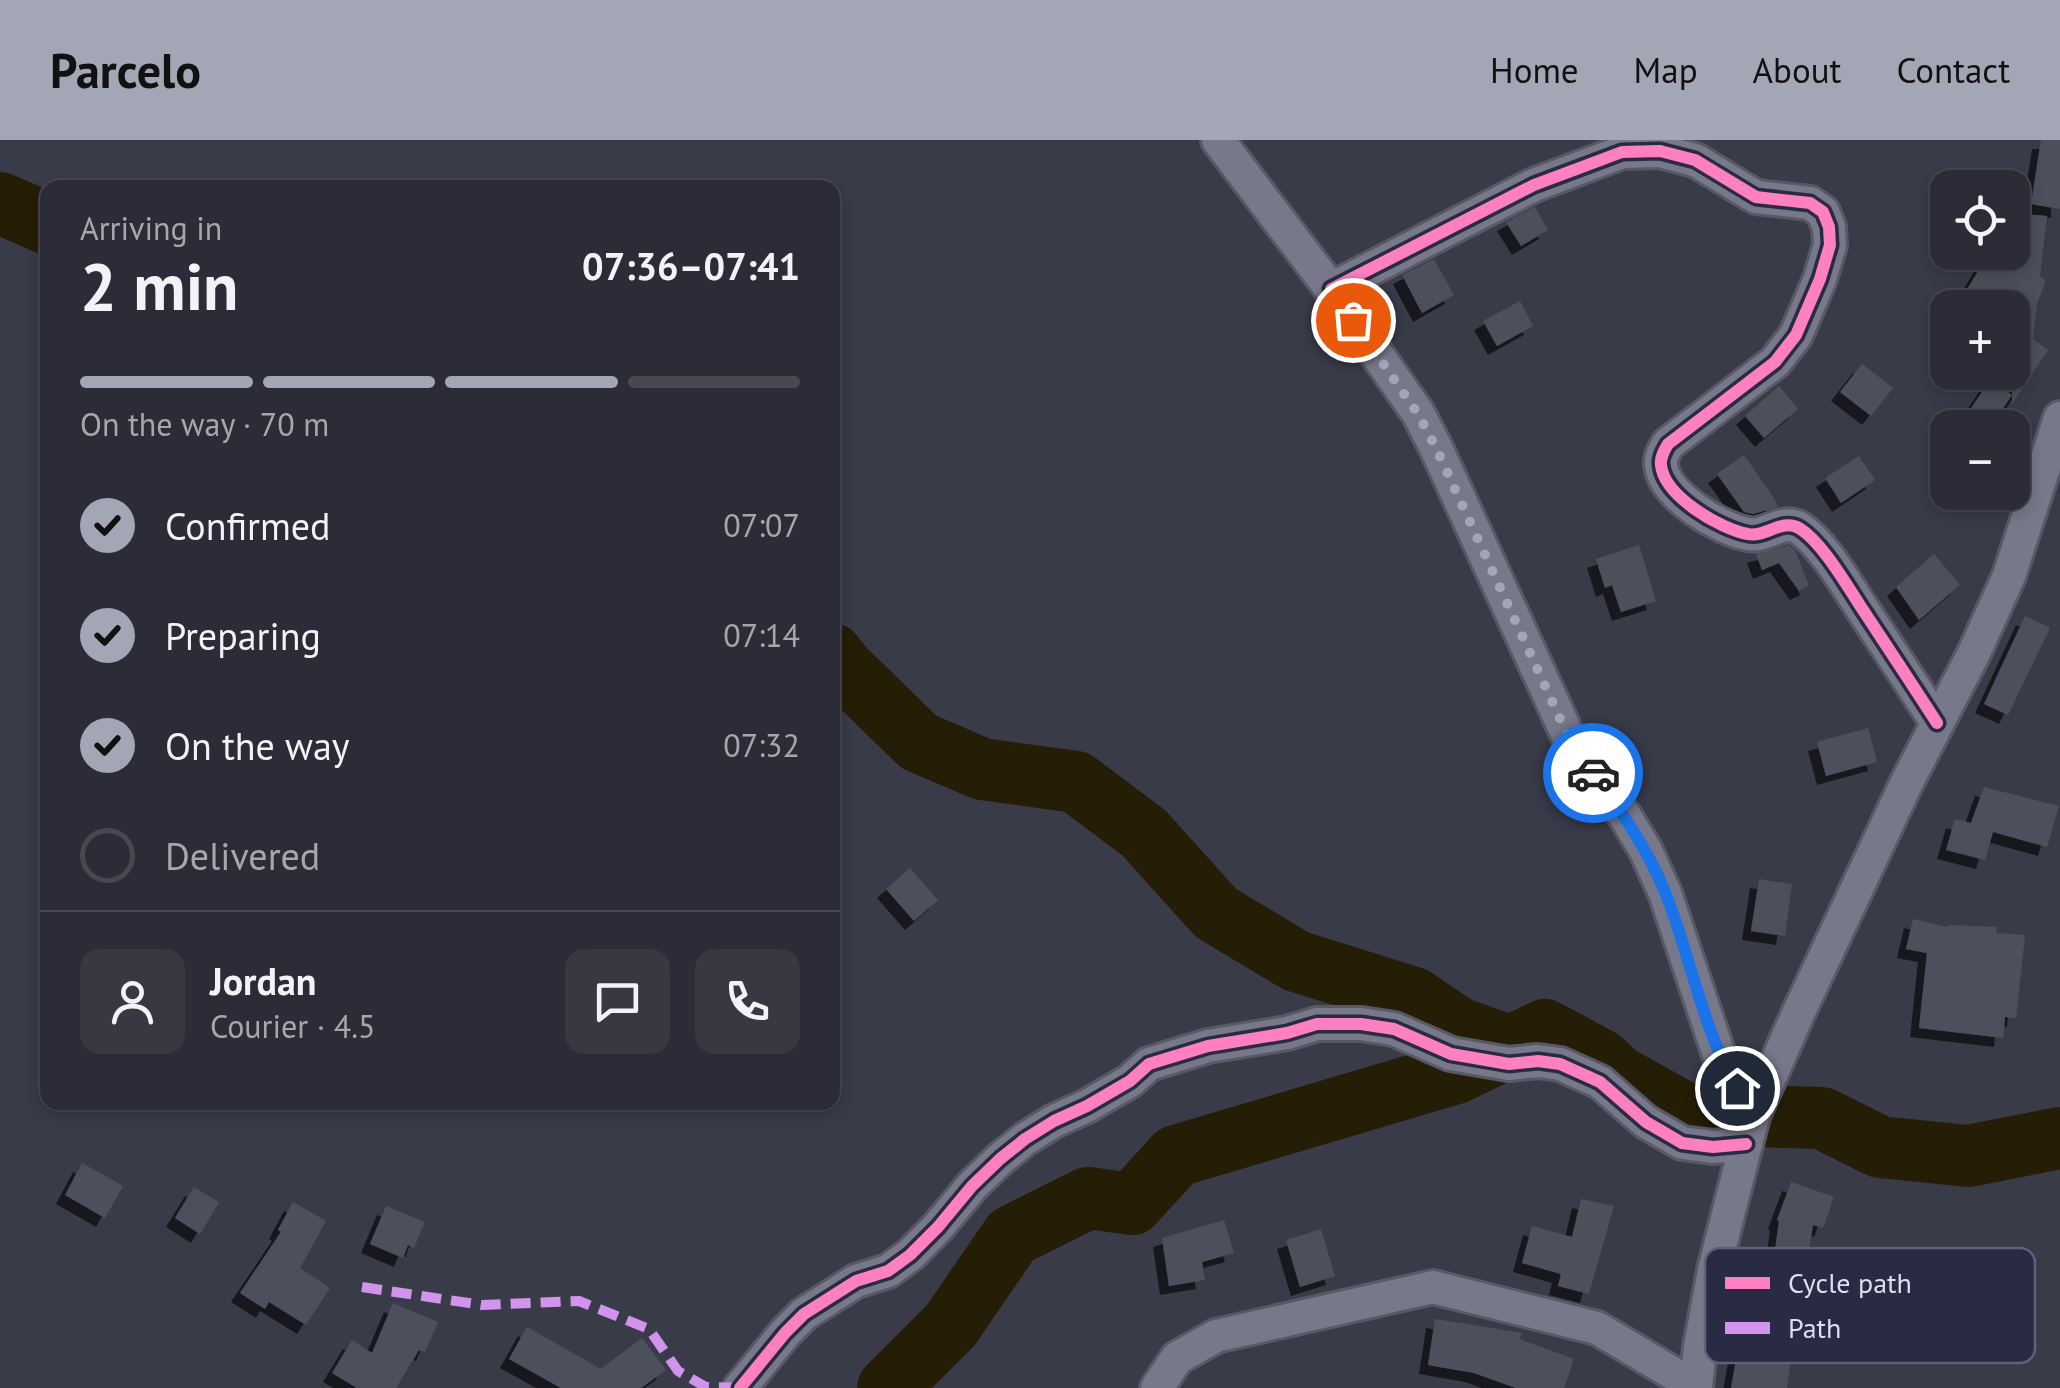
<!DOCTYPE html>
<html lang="en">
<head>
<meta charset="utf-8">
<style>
  body { margin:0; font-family:"PT Sans",sans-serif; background:#373842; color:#f1f3f6; height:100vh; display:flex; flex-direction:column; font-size:38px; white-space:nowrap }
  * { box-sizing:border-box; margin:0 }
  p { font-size:32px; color:#a6a7ad }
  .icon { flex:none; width:55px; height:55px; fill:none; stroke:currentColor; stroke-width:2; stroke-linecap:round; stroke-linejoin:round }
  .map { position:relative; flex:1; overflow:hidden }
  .details { position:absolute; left:40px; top:40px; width:800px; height:930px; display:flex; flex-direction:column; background:#2b2c37; border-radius:20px; box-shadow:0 5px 15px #0003,0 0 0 2px #474852 }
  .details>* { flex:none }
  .tools { position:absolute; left:1930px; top:30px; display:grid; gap:20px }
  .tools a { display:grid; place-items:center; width:100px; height:100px; border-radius:20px; background:#2b2c37; box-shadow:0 5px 15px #0003,0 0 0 2px #474852; font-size:50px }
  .pin { position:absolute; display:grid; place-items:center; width:85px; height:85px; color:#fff; margin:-42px; border:5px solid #fff; border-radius:50%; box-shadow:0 2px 10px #0007 }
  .courier { position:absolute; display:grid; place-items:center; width:100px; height:100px; margin:-50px; border:8px solid #1a73e8; border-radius:50%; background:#fff; color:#222; box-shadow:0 2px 12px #0007 }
  .head em { font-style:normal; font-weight:800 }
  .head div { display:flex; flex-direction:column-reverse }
  .head { display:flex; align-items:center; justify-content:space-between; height:170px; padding:0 40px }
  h1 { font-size:65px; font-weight:800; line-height:75px }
  .bar { display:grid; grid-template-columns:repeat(4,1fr); gap:15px 10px; align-content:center; height:120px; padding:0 40px }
  .bar i { height:12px; border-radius:8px; background:#474852 }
  .bar .current { background:#a3a6b5 }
  .bar p { grid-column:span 4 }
  .line { display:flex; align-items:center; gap:25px; padding:0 40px; border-top:2px solid #474852 }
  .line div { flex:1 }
  .round { display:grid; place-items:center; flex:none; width:105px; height:105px; border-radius:20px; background:#373842 }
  ol { padding:0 40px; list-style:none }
  li { display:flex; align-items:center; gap:30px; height:110px }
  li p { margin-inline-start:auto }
  li .icon { padding:10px; border-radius:50%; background:#a3a6b5; color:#111; stroke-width:4 }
  li:last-child { color:#a6a7ad }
  li i { width:55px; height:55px; border:5px solid #474852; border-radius:50% }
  header { display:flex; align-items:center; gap:60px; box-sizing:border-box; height:140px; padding:0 50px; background:#a3a6b5; color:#111 }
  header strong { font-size:48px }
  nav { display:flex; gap:55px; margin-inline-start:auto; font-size:35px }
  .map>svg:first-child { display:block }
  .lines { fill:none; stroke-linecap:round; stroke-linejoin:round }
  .river { stroke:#261d07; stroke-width:62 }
  .building { fill:#4e505c; filter:url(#shadow) }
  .street-casing { stroke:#585965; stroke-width:38 }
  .street { stroke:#77788a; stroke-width:32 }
  .quiet { stroke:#d193ec; stroke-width:10; stroke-dasharray:20 10; stroke-linecap:butt }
  .cycleway-casing { stroke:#292b44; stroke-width:19 }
  .cycleway { stroke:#ff80c0; stroke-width:12 }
  .done { stroke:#a3a6b5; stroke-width:10; stroke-dasharray:0 18 }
  .route { stroke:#1a73e8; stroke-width:12 }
  .key { fill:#292b44; stroke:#5f6177; stroke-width:2.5 }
  .key-label { font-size:28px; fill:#dcdfef }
</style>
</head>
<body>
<header>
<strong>Parcelo</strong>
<nav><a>Home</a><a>Map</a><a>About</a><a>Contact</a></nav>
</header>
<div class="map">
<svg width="2060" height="1248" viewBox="0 0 2060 1248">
  <defs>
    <filter id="shadow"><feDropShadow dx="-9" dy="9" stdDeviation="0" flood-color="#0009"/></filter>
  </defs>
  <rect width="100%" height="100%" fill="#393b49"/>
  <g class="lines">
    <g class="river">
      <path d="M0,63L48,84"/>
      <path d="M832,514L844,529L919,602L982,629L1076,642L1144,693L1216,773L1296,821L1414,858L1458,888L1512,907"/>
      <path d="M888,1248L951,1185L1012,1096L1088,1058L1132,1064L1176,1016L1456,933L1545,890L1601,920L1618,936L1702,983L1753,976L1822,978L1880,1007L1968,1016L2060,998"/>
    </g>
  </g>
  <g class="building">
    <path d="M2041,0H2060V69L2031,64Z"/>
    <path d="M1535,67L1548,90L1521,106L1506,82Z"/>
    <path d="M2012,73L2047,76L2040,137L2046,140L2037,164L2033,199L2048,210L2012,264V168H1956L1987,116L2012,126Z"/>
    <path d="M1434,119L1454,155L1422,173L1402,135Z"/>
    <path d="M1520,161L1533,186L1497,206L1483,181Z"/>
    <path d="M1862,224L1893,248L1871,276L1840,252Z"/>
    <path d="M1990,240L2012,255L1990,288L1968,273Z"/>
    <path d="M1779,246L1798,269L1764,298L1745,276Z"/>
    <path d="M1744,315L1774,358L1778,367L1753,374L1744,372L1717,334Z"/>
    <path d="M1859,316L1875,340L1841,363L1825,338Z"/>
    <path d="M1639,405L1656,461L1621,472L1612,445L1605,448L1596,419Z"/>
    <path d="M1788,405L1795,410L1809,446L1799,451L1779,423L1762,430L1756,414Z"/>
    <path d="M1934,414L1960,445L1919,480L1896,447Z"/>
    <path d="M2025,476L2050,488L2008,575L1984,564Z"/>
    <path d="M1868,588L1877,622L1826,636L1817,602Z"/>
    <path d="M1984,647L2059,666L2047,707L1993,692L1985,720L1946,710L1955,679L1971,683Z"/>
    <path d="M910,728L938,760L914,781L886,749Z"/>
    <path d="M1759,739L1792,744L1785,796L1751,791Z"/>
    <path d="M1913,779L1948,787L1949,785L1997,787L1996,793L2025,795L2016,878L2005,877L2003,898L1919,888L1927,813L1906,809Z"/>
    <path d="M82,1023L123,1046L105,1078L65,1055Z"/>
    <path d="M1791,1042L1834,1057L1823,1088L1813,1085L1800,1166L1805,1167L1799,1204L1793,1203L1787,1248H1731L1738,1208H1741L1750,1157L1768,1161L1779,1081L1777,1080Z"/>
    <path d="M194,1047L219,1062L200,1094L175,1078Z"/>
    <path d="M1581,1059L1614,1066L1589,1154L1558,1146L1561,1134L1522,1123L1532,1086L1572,1097Z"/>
    <path d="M293,1062L326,1081L300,1128L330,1148L306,1185L269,1162L265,1169L240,1153L281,1092L278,1090Z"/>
    <path d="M386,1066L425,1082L414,1108L408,1105L403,1118L370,1104Z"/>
    <path d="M1224,1080L1234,1113L1202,1122L1205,1140L1169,1146L1162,1098Z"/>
    <path d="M1321,1089L1335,1136L1300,1147L1286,1100Z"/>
    <path d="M393,1163L438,1182L425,1212L419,1210L396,1248H357L332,1233L352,1200L372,1213Z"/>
    <path d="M1435,1179L1522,1193L1519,1199L1574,1219L1564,1248H1516L1474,1233L1428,1225Z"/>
    <path d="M527,1187L601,1229L642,1198L666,1230L641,1248H561L509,1219Z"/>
  </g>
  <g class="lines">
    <g class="street-casing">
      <g id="street">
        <path d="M1218,0L1331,149L1418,273L1437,310L1568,596L1585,623L1625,676L1646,711L1665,753L1721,921L1753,976"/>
        <path d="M1331,149L1534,45L1622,12L1660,11L1695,20L1756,57L1810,63L1823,72L1829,87L1830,105L1820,139L1796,195L1775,222L1668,304C1664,311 1660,317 1661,325C1664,356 1720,389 1748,394C1765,398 1782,378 1799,388C1822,402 1846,444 1861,467C1886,505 1912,544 1937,583"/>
        <path d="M740,1248L785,1193L804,1174L856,1141L888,1131L910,1115L938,1087L972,1046L1000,1019L1025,999L1054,981L1087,966L1130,941L1149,924L1208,906L1287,893L1317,884H1361L1394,889L1451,914L1509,924L1538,921L1560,924L1600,942L1646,982L1682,1003L1713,1007L1746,1004"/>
        <path d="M1157,1248L1177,1218L1216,1196L1433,1147L1597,1188L1696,1247"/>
        <path d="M1696,1248L1700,1207L1714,1130L1753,976L1797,876L1906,644L1974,513L2009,436L2060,278"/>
      </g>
    </g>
    <use href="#street" class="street"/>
    <path class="quiet" d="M362,1147L482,1165L579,1161L649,1189L678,1231L706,1247L744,1248"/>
    <g class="cycleway-casing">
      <g id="cycleway">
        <path d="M1331,149L1534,45L1622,12L1660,11L1695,20L1756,57L1810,63L1823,72L1829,87L1830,105L1820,139L1796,195L1775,222L1668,304C1664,311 1660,317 1661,325C1664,356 1720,389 1748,394C1765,398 1782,378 1799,388C1822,402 1846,444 1861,467C1886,505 1912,544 1937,583"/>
        <path d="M740,1248L785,1193L804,1174L856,1141L888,1131L910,1115L938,1087L972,1046L1000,1019L1025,999L1054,981L1087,966L1130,941L1149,924L1208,906L1287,893L1317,884H1361L1394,889L1451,914L1509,924L1538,921L1560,924L1600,942L1646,982L1682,1003L1713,1007L1746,1004"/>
      </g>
    </g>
    <use href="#cycleway" class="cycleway"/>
  </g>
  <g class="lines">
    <path class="done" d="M1353,180L1418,274L1437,310L1568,596L1593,633"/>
    <path class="route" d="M1593,633C1621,671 1647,708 1665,752C1691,817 1702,888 1737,948"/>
  </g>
  <rect x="1705" y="1108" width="330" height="115" rx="15" class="key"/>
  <rect x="1725" y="1137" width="45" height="12" fill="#ff80c0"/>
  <rect x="1725" y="1182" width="45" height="12" fill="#d193ec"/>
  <g class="key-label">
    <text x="1788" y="1153">Cycle path</text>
    <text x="1788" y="1198">Path</text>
  </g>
</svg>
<div class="tools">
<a><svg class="icon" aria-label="locate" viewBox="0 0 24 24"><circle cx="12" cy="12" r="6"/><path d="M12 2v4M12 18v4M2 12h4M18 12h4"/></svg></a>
<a>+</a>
<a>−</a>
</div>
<div class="pin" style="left:1353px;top:180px;background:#ea580c"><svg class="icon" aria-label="bag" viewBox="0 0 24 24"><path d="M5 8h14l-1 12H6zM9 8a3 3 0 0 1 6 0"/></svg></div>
<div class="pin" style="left:1737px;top:948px;background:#1f2937"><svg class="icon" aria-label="home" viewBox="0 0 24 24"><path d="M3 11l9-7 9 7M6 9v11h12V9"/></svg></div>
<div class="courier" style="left:1593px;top:633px"><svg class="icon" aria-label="car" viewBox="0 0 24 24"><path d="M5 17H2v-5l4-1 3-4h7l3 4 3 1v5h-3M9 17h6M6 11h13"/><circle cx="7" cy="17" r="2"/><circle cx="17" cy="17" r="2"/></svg></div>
<section class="details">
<div class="head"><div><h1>2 min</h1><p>Arriving in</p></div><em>07:36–07:41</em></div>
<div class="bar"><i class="current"></i><i class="current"></i><i class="current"></i><i></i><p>On the way · 70 m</p></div>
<ol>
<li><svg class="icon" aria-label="check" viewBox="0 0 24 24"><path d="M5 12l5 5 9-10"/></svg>Confirmed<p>07:07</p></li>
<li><svg class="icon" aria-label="check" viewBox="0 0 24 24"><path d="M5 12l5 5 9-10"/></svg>Preparing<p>07:14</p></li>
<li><svg class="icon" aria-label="check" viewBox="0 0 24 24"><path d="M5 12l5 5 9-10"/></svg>On the way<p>07:32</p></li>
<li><i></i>Delivered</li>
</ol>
<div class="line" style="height:180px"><a class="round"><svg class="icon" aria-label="person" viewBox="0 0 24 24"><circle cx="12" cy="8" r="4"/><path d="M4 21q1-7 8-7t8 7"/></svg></a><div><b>Jordan</b><p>Courier · 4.5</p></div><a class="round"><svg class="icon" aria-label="chat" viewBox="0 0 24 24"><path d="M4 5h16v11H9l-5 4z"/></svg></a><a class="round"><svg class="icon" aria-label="phone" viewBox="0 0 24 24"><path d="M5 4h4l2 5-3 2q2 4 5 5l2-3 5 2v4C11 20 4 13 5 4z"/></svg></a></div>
</section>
</div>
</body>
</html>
